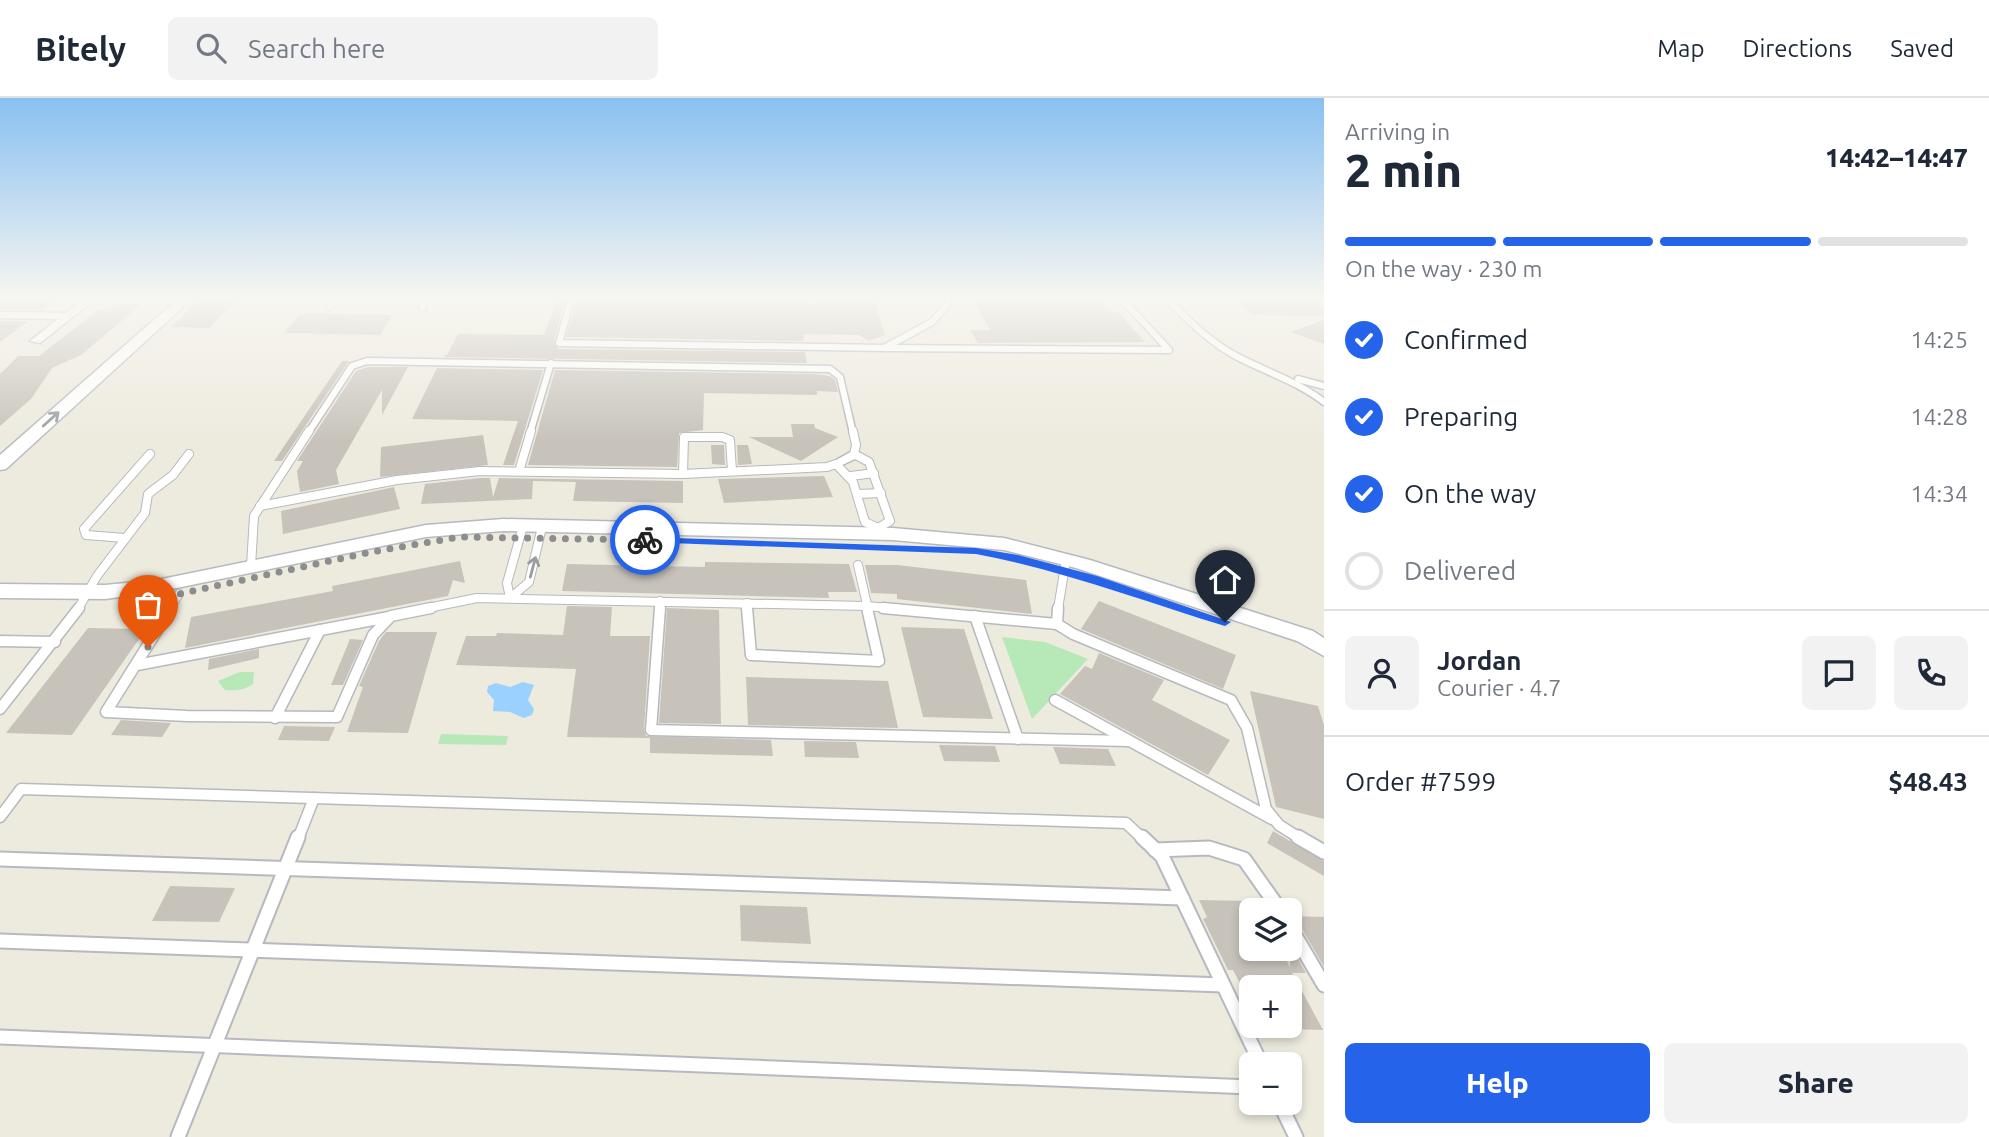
<!DOCTYPE html>
<html lang="en">
<head>
<meta charset="utf-8">
<style>
  body { margin:0; font-family:Ubuntu,sans-serif; background:#f2f2f3; color:#1f2937; height:100vh; display:flex; flex-direction:column; font-size:26px; white-space:nowrap }
  * { box-sizing:border-box; margin:0 }
  p { font-size:23px; color:#747a83 }
  .icon { flex:none; width:38px; height:38px; fill:none; stroke:currentColor; stroke-width:2; stroke-linecap:round; stroke-linejoin:round }
  .map { position:relative; flex:1; overflow:hidden }
  .side { display:flex; flex-direction:column; background:#fff; width:665px }
  .side>* { flex:none }
  .buttons { position:absolute; left:1239px; top:800px; display:grid; gap:14px }
  .buttons a { display:grid; place-items:center; width:63px; height:63px; border-radius:10px; background:#fff; box-shadow:0 4px 10px #0003; font-size:35px }
  .pin { position:absolute; display:grid; place-items:center; width:60px; height:60px; color:#fff; margin:-72px -30px; border-radius:50% 50% 50% 0; rotate:-45deg; box-shadow:0 0 7px #0007 }
  .pin .icon { rotate:45deg }
  .courier { position:absolute; display:grid; place-items:center; width:70px; height:70px; margin:-35px; border:5px solid #2563eb; border-radius:50%; background:#fff; color:#222; box-shadow:0 2px 9px #0007 }
  .headline em { font-style:normal; font-weight:800 }
  .headline div { display:flex; flex-direction:column-reverse }
  .headline { display:flex; align-items:center; justify-content:space-between; height:119px; padding:0 21px }
  h1 { font-size:46px; font-weight:800; line-height:52px }
  .bar { display:grid; grid-template-columns:repeat(4,1fr); gap:10px 7px; align-content:center; height:84px; padding:0 21px }
  .bar i { height:9px; border-radius:5px; background:#e0e1e3 }
  .bar .on { background:#2563eb }
  .bar p { grid-column:span 4 }
  .line { display:flex; align-items:center; gap:18px; padding:0 21px; border-top:2px solid #e0e1e3 }
  .line div { flex:1 }
  .round { display:grid; place-items:center; flex:none; width:74px; height:74px; border-radius:10px; background:#f2f2f3 }
  ol { padding:0 21px; list-style:none }
  li { display:flex; align-items:center; gap:21px; height:77px }
  li p { margin-inline-start:auto }
  li .icon { padding:7px; border-radius:50%; background:#2563eb; color:#fff; stroke-width:4 }
  li:last-child { color:#747a83 }
  li i { width:38px; height:38px; border:4px solid #e0e1e3; border-radius:50% }
  .cta { display:flex; gap:14px; margin-top:auto; padding:14px 21px }
  .cta a { flex:1; height:80px; border-radius:10px; background:#2563eb; color:#fff; font-size:28px; font-weight:800; line-height:80px; text-align:center }
  .cta a+a { background:#f2f2f3; color:#1f2937 }
  header { display:flex; align-items:center; gap:42px; box-sizing:border-box; height:98px; padding:0 35px; background:#fff; border-bottom:2px solid #e0e1e3 }
  header strong { font-size:33px }
  nav { display:flex; gap:38px; margin-inline-start:auto; font-size:24px }
  .search { width:490px; height:63px; background:#f2f2f3; display:flex; align-items:center; gap:18px; box-sizing:border-box; padding:0 24px; border-radius:10px; color:#747a83; font-size:26px }
  main { display:flex; flex:1; min-height:0 }
  .map>svg:first-child { display:block }
  .green { fill:#b7e8b8 }
  .water { fill:#9bd1ff }
  .building { fill:#c7c3bb }
  .lines { fill:none; stroke-linecap:round; stroke-linejoin:round }
  .service-far3-casing { stroke:#b6b9bf; stroke-width:9 }
  .service-far2-casing { stroke:#b6b9bf; stroke-width:10 }
  .service-far1-casing { stroke:#b6b9bf; stroke-width:13 }
  .service-casing { stroke:#b6b9bf; stroke-width:17 }
  .minor-casing { stroke:#b6b9bf; stroke-width:3 }
  .tertiary-casing { stroke:#b6b9bf; stroke-width:3 }
  .secondary-casing { stroke:#b7bbc2; stroke-width:3 }
  .service-far3 { stroke:#fff; stroke-width:6 }
  .service-far2 { stroke:#fff; stroke-width:8 }
  .service-far1 { stroke:#fff; stroke-width:10 }
  .service { stroke:#fff; stroke-width:13 }
  .minor { fill:#fff; fill-rule:evenodd }
  .tertiary { fill:#fff; fill-rule:evenodd }
  .secondary { fill:#fff; fill-rule:evenodd }
  .oneway { stroke:#9a9da0 }
  .route { fill:#2563eb }
  .done { stroke:#8c8d8d; stroke-width:7; stroke-dasharray:0 12.6 }
</style>
</head>
<body>
<header>
<strong>Bitely</strong>
<div class="search"><svg class="icon" aria-label="search" viewBox="0 0 24 24"><circle cx="10" cy="10" r="6"/><path d="M15 15l6 6"/></svg>Search here</div>
<nav><a>Map</a><a>Directions</a><a>Saved</a></nav>
</header>
<main>
<div class="map">
<svg width="1324" height="1039" viewBox="0 0 1324 1039">
  <rect width="100%" height="100%" fill="#edeade"/>
  <g class="green">
    <path d="M1002,539L1045,544L1088,561L1032,621Z"/>
    <path d="M240,574H254L253,586C244,592 236,593 225,592L218,583Z"/>
    <path d="M441,636L508,638L506,647L438,646Z"/>
  </g>
  <path class="water" d="M523,584L534,587L528,602L534,611L532,617L524,620L510,614L493,613L494,602L487,594L488,588L496,585L510,589Z"/>
  <g class="building">
    <path d="M0,198H59L42,212L0,211Z"/>
    <path d="M198,198H241L209,230L171,229L198,203Z"/>
    <path d="M818,198H873L885,237L869,243L859,237L804,236L803,243L566,239L577,202L714,203V201L820,205Z"/>
    <path d="M971,198H1097L1109,212L1119,215L1145,244L978,245L970,232H990Z"/>
    <path d="M1231,198H1308L1324,210V218L1253,217Z"/>
    <path d="M557,202H565L554,243L558,251L805,254L807,265L443,259L447,257L458,236L544,237Z"/>
    <path d="M122,205H143L81,257L52,270L31,301L0,328V276L18,258H39L98,212L118,208Z"/>
    <path d="M301,215L393,217L380,237L284,235Z"/>
    <path d="M1324,222V246L1291,234Z"/>
    <path d="M0,223H28L0,244Z"/>
    <path d="M342,263H349L282,363H274Z"/>
    <path d="M368,269H408L382,317V292L336,372L339,386L300,394L297,373L303,363H297L356,273Z"/>
    <path d="M437,270L543,272L514,367H503L518,323L412,321Z"/>
    <path d="M555,272L813,276L830,278L835,282L838,294L817,293V297L704,295L703,332L679,335L677,369L528,367Z"/>
    <path d="M791,326H814L815,330L838,339L801,363L749,339H793Z"/>
    <path d="M483,337L488,367L380,379L381,349Z"/>
    <path d="M711,347H724L725,367L712,366Z"/>
    <path d="M737,347H748L752,366L738,367Z"/>
    <path d="M824,378L833,399L724,405L718,381Z"/>
    <path d="M480,380H490L493,399L499,380L683,383V405L573,403L576,384L533,383L532,401L421,406L425,386Z"/>
    <path d="M394,389L400,411L283,436L281,413Z"/>
    <path d="M460,463L465,485L453,482L448,498L185,550L191,519L333,493L332,488Z"/>
    <path d="M705,464L849,466L857,494H828L829,500L562,493L567,466L705,469Z"/>
    <path d="M865,467H897L1026,482L1032,516L897,501V496L871,495Z"/>
    <path d="M1099,503L1236,557L1223,591L1081,531Z"/>
    <path d="M567,508L612,509L610,538H650L644,631L646,638L771,642L773,658L650,655V640L567,639L576,571L456,567L466,538H496L497,535L563,537Z"/>
    <path d="M667,510L719,512L721,626L659,625Z"/>
    <path d="M901,529L964,531L993,621L923,619Z"/>
    <path d="M88,530L146,531L72,637L6,635Z"/>
    <path d="M386,534H437L408,635L347,634L363,589L359,588L379,543Z"/>
    <path d="M350,541L363,542L343,587H331Z"/>
    <path d="M259,551V560L208,572L209,561Z"/>
    <path d="M1099,555L1164,582L1152,602L1230,642L1208,677L1060,596L1085,568L1092,571Z"/>
    <path d="M746,579L888,583L898,630L748,627Z"/>
    <path d="M1250,593L1318,608L1324,627V721L1276,709Z"/>
    <path d="M121,622L171,625L162,639L111,637Z"/>
    <path d="M284,628L335,629L329,643L278,642Z"/>
    <path d="M804,643L856,644L859,660L805,659Z"/>
    <path d="M939,647L995,648L1000,664L944,663Z"/>
    <path d="M1053,649L1108,651L1116,668L1060,666Z"/>
    <path d="M1273,733L1324,763V778L1267,745Z"/>
    <path d="M170,788L235,790L219,824L152,823Z"/>
    <path d="M1199,802L1251,803V850H1280L1290,869V847L1306,875H1292L1323,932L1290,931V889H1242L1233,872H1228L1203,821L1207,819Z"/>
    <path d="M740,807L807,809L811,846L741,843Z"/>
    <path d="M1290,818L1324,819V869L1298,824Z"/>
  </g>
  <g class="lines">
    <g class="service-far3-casing">
      <g id="service-far3">
        <path d="M422,198L423,210"/>
        <path d="M572,198L559,245L884,250L932,224L946,208L951,198"/>
        <path d="M1164,198C1186,220 1208,243 1236,258C1266,274 1297,283 1324,304"/>
        <path d="M330,209L339,198"/>
        <path d="M885,250L1169,252L1119,198"/>
        <path d="M1298,281L1324,288"/>
        <path d="M308,335L352,268L367,263L830,271L840,279L853,335"/>
        <path d="M530,335L551,265"/>
      </g>
    </g>
    <g class="service-far2-casing">
      <g id="service-far2">
        <path d="M853,333L856,347L854,356L869,364L890,423L878,430"/>
        <path d="M520,370L531,333"/>
        <path d="M683,376L684,339H722L730,342L732,373"/>
        <path d="M851,378L874,375"/>
        <path d="M858,396L881,395"/>
        <path d="M260,408L397,382L480,373L683,376L827,369L836,366L853,384L865,424L878,430"/>
        <path d="M523,428L507,485L510,500L529,484L542,429"/>
        <path d="M125,440L86,437L84,431L150,356"/>
        <path d="M858,467L868,511"/>
        <path d="M251,468L254,418L309,333"/>
        <path d="M747,505V511"/>
        <path d="M78,511L97,478L145,415L148,396L173,377L189,356"/>
        <path d="M169,511L179,496"/>
        <path d="M423,511L477,500L866,508L902,511"/>
        <path d="M659,511L660,503"/>
        <path d="M1058,511L1066,462"/>
      </g>
    </g>
    <g class="service-far1-casing">
      <g id="service-far1">
        <path d="M171,510L106,614L187,618L337,619L373,537L391,518L431,510"/>
        <path d="M660,510L651,632L1128,643"/>
        <path d="M747,510L751,557L879,563L867,510"/>
        <path d="M883,510L1057,526"/>
        <path d="M1058,510L1057,526L1073,536L1231,602L1247,630L1266,711L1279,727L1301,741"/>
        <path d="M975,518L1018,641"/>
        <path d="M0,543L55,544"/>
        <path d="M137,567L389,519"/>
        <path d="M1055,602L1272,721"/>
        <path d="M0,611L79,510"/>
        <path d="M275,620L320,532"/>
        <path d="M0,719L21,691L1126,725L1143,741"/>
        <path d="M298,741L314,700"/>
      </g>
    </g>
    <g class="service-casing">
      <g id="service">
        <path d="M1142,739L1162,758L1261,966"/>
        <path d="M1298,739L1324,754"/>
        <path d="M1155,752L1209,750L1244,761L1280,812"/>
        <path d="M0,761L1182,800"/>
        <path d="M1290,829L1324,887"/>
        <path d="M0,843L1223,887"/>
        <path d="M0,939L1251,989"/>
        <path d="M1279,1004L1296,1039"/>
        <path d="M178,1039L298,739"/>
      </g>
    </g>
    <g class="minor-casing">
      <g id="minor">
        <path d="M87,198H99L40,245L30,243L58,221L0,220V214L66,215Z"/>
        <path d="M854,352L861,356L859,359L836,370L829,366Z"/>
      </g>
    </g>
    <g class="tertiary-casing">
      <path id="tertiary" d="M503,421L893,430L1004,440L1090,462L1313,533L1324,540V558L1297,543L1076,470L1004,452L893,442L503,433L426,439L157,494L105,501L0,500V486L105,487L157,482L426,427Z"/>
    </g>
    <g class="secondary-casing">
      <path id="secondary" d="M181,198H195L6,371L0,372V357Z"/>
    </g>
    <use href="#service-far3" class="service-far3"/>
    <use href="#service-far2" class="service-far2"/>
    <use href="#service-far1" class="service-far1"/>
    <use href="#service" class="service"/>
    <use href="#minor" class="minor"/>
    <use href="#tertiary" class="tertiary"/>
    <use href="#secondary" class="secondary"/>
  </g>
  <defs><path id="oneway-shaft" d="M-6 0H5M1.5-3L5.5 0L1.5 3" fill="none" stroke-width="1.6" stroke-linecap="round" stroke-linejoin="round" transform="scale(1.75)"/></defs>
  <g class="oneway">
    <use href="#oneway-shaft" transform="translate(51 321) rotate(-42)"/>
    <use href="#oneway-shaft" transform="translate(533 469) rotate(-75)"/>
  </g>
  <linearGradient id="sky" x2="0" y2="1"><stop stop-color="#89c0f1"/><stop offset="0.58" stop-color="#f7f6f0"/><stop offset="1" stop-color="#f7f6f0" stop-opacity="0"/></linearGradient>
  <rect width="1324" height="344" fill="url(#sky)"/>
  <path class="route" d="M645,439L976,450L1018,457L1097,478L1231,524L1225,528C1142,503 1062,472 976,456L642,444V440Z"/>
  <g class="lines">
    <path class="done" d="M148,549L179,496L371,454L460,439L645,442"/>
  </g>
</svg>
<div class="buttons">
<a><svg class="icon" aria-label="layers" viewBox="0 0 24 24"><path d="M12 4l9 5-9 5-9-5zM3 14l9 5 9-5"/></svg></a>
<a>+</a>
<a>−</a>
</div>
<div class="pin" style="left:148px;top:549px;background:#ea580c"><svg class="icon" aria-label="bag" viewBox="0 0 24 24"><path d="M5 8h14l-1 12H6zM9 8a3 3 0 0 1 6 0"/></svg></div>
<div class="pin" style="left:1225px;top:524px;background:#1f2937"><svg class="icon" aria-label="home" viewBox="0 0 24 24"><path d="M3 11l9-7 9 7M6 9v11h12V9"/></svg></div>
<div class="courier" style="left:645px;top:442px"><svg class="icon" aria-label="bike" viewBox="0 0 24 24"><circle cx="6" cy="16" r="4"/><circle cx="18" cy="16" r="4"/><path d="M6 16l4-8h5l3 8M10 8l3 8H6M13 5h3"/></svg></div>
</div>
<section class="side">
<div class="headline"><div><h1>2 min</h1><p>Arriving in</p></div><em>14:42–14:47</em></div>
<div class="bar"><i class="on"></i><i class="on"></i><i class="on"></i><i></i><p>On the way · 230 m</p></div>
<ol>
<li><svg class="icon" aria-label="check" viewBox="0 0 24 24"><path d="M5 12l5 5 9-10"/></svg>Confirmed<p>14:25</p></li>
<li><svg class="icon" aria-label="check" viewBox="0 0 24 24"><path d="M5 12l5 5 9-10"/></svg>Preparing<p>14:28</p></li>
<li><svg class="icon" aria-label="check" viewBox="0 0 24 24"><path d="M5 12l5 5 9-10"/></svg>On the way<p>14:34</p></li>
<li><i></i>Delivered</li>
</ol>
<div class="line" style="height:126px"><a class="round"><svg class="icon" aria-label="person" viewBox="0 0 24 24"><circle cx="12" cy="8" r="4"/><path d="M4 21q1-7 8-7t8 7"/></svg></a><div><b>Jordan</b><p>Courier · 4.7</p></div><a class="round"><svg class="icon" aria-label="chat" viewBox="0 0 24 24"><path d="M4 5h16v11H9l-5 4z"/></svg></a><a class="round"><svg class="icon" aria-label="phone" viewBox="0 0 24 24"><path d="M5 4h4l2 5-3 2q2 4 5 5l2-3 5 2v4C11 20 4 13 5 4z"/></svg></a></div>
<div class="line" style="height:91px"><div>Order #7599</div><b>$48.43</b></div>
<div class="cta"><a>Help</a><a>Share</a></div>
</section>
</main>
</body>
</html>
